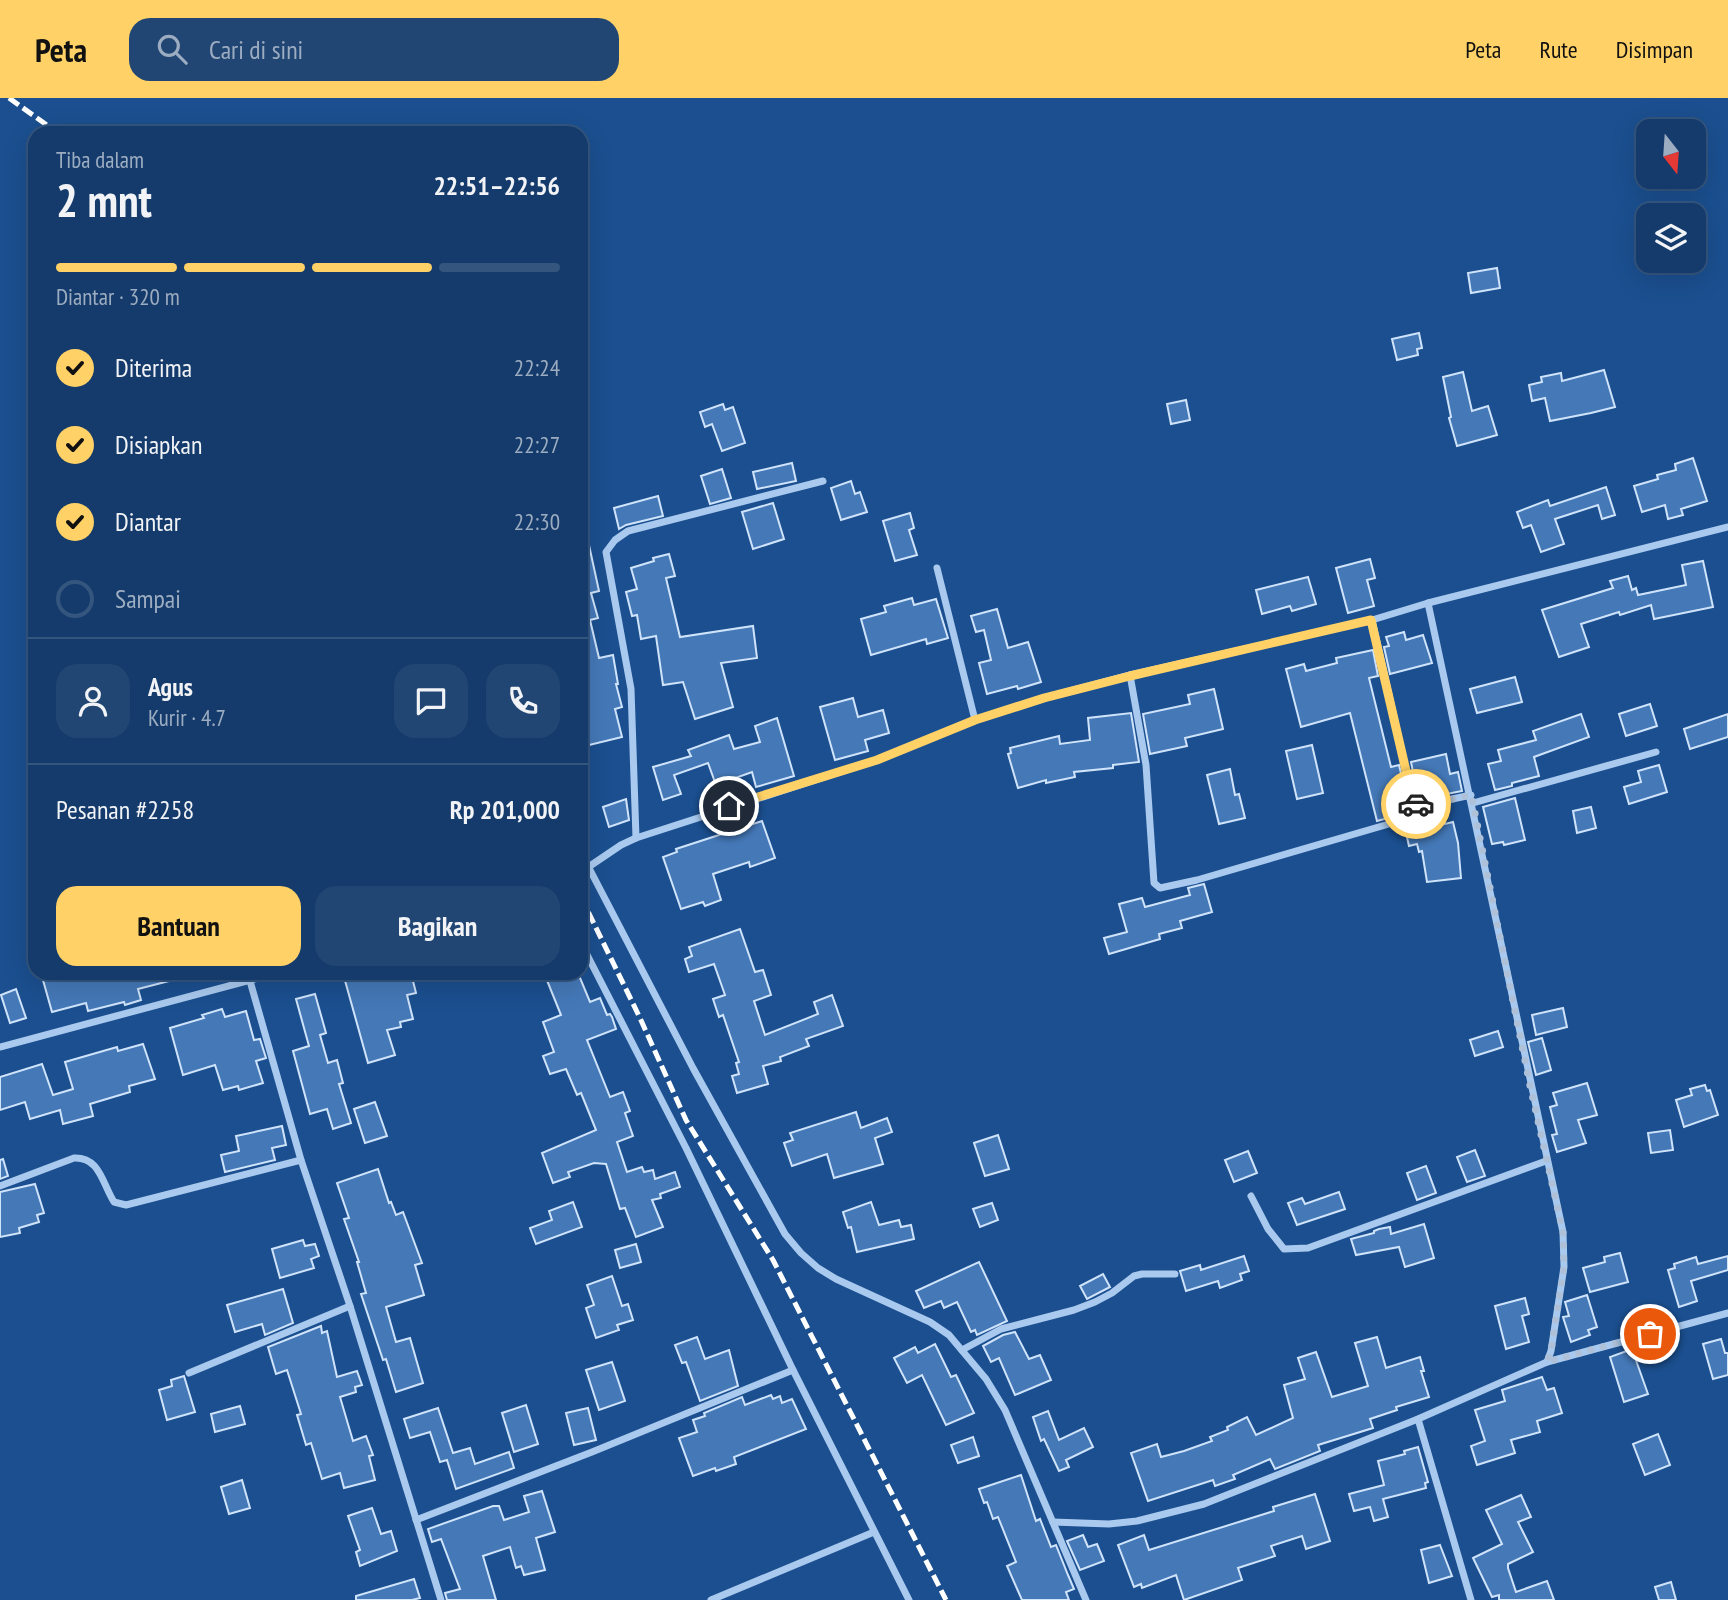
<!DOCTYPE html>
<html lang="id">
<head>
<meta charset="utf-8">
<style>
  body { margin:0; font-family:"PT Sans Narrow",sans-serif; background:#214673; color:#f1f3f6; height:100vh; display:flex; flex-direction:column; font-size:26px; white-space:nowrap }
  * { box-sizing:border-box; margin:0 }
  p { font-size:23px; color:#9dadc1 }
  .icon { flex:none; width:38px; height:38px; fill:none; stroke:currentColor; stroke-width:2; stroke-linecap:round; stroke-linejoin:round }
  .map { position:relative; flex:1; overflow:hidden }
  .details { position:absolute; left:28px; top:28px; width:560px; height:854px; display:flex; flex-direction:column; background:#143b6b; border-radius:21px; box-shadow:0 7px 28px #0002,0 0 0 2px #33557e }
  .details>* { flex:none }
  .needle { width:46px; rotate:163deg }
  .tools { position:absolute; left:1636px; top:21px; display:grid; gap:14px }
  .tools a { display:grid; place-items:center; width:70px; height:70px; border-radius:14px; background:#143b6b; box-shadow:0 7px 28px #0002,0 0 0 2px #33557e; font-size:35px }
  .pin { position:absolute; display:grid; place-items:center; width:60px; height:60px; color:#fff; margin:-30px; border:4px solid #fff; border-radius:50%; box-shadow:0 2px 7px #0007 }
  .courier { position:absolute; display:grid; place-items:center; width:70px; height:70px; margin:-35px; border:5px solid #ffd166; border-radius:50%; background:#fff; color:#222; box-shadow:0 2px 9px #0007 }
  .head em { font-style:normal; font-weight:700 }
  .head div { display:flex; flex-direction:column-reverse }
  .head { display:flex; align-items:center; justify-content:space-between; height:119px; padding:0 28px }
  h1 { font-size:46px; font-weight:700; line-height:52px }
  .bar { display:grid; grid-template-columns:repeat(4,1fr); gap:10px 7px; align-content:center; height:84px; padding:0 28px }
  .bar i { height:9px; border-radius:5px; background:#33557e }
  .bar .selected { background:#ffd166 }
  .bar p { grid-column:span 4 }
  .line { display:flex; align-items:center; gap:18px; padding:0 28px; border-top:2px solid #33557e }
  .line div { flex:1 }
  .round { display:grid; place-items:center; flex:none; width:74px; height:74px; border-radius:21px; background:#214673 }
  ol { padding:0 28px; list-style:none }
  li { display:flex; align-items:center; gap:21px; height:77px }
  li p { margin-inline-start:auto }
  li .icon { padding:7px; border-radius:50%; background:#ffd166; color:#111; stroke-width:4 }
  li:last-child { color:#9dadc1 }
  li i { width:38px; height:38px; border:4px solid #33557e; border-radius:50% }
  .cta { display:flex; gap:14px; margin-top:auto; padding:14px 28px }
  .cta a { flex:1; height:80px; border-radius:21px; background:#ffd166; color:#111; font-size:28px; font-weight:700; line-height:80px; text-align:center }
  .cta a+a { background:#214673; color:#f1f3f6 }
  header { display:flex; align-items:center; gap:42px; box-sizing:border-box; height:98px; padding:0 35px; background:#ffd166; color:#111 }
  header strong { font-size:33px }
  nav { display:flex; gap:38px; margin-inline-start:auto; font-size:24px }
  .search { width:490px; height:63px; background:#214673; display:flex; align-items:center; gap:18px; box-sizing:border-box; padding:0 24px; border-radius:21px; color:#9dadc1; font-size:26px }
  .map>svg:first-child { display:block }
  .building { fill:#4478b7; stroke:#cfe3fa; stroke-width:2 }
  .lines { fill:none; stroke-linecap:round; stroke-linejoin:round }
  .minor { stroke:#a9c9ee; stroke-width:7 }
  .rail { stroke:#fff; stroke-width:5; stroke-dasharray:12 5; stroke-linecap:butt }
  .done { stroke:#afc1d8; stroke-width:7; stroke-dasharray:0 12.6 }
  .route { stroke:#ffd166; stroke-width:9 }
</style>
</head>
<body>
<header>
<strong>Peta</strong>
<div class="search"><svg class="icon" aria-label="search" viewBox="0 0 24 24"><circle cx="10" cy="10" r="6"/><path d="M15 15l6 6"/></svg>Cari di sini</div>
<nav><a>Peta</a><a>Rute</a><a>Disimpan</a></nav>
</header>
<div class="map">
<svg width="1728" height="1502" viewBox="0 0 1728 1502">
  <rect width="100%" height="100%" fill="#1b4f8f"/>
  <g class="building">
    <path d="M1497,170L1500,190L1471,195L1468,175Z"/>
    <path d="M1419,235L1422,250L1417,251L1418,257L1397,262L1392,241Z"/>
    <path d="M1604,272L1615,309L1591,315L1550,323L1545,300L1532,303L1529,287L1542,284L1541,279L1561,275L1562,283Z"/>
    <path d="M1463,274L1472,313L1488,308L1497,337L1457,348L1449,320L1451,319L1443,279Z"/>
    <path d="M1186,302L1190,322L1171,326L1167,306Z"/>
    <path d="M723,306L725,312L733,309L745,345L722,353L712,326L705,329L700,314Z"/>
    <path d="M1693,360L1707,403L1681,411L1683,417L1668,421L1665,407L1642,414L1634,388L1658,381L1657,377L1676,372L1675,366Z"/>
    <path d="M792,365L796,383L757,391L753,374Z"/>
    <path d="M722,371L731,400L710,406L701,378Z"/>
    <path d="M851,383L855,396L860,394L867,414L841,422L831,390Z"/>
    <path d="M1606,389L1615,417L1602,421L1598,407L1555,421L1564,446L1541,454L1531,427L1523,430L1517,414L1548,402L1550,408Z"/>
    <path d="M658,398L663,418L626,427L619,431L614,410Z"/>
    <path d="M773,405L784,441L753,451L742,414Z"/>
    <path d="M910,415L914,430L909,432L917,457L895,463L883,423Z"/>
    <path d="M587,438L599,493L591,495L598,520L590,522L599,560L613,557L618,586H616L622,609L615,611L622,639L581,649V439Z"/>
    <path d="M669,456L675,478L666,480L680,539L753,528L757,560L721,565L733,609L695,621L683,584L663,587L656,538L641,541L637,517L632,518L626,494L637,491L631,470L654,463L653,460Z"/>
    <path d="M1370,461L1375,480L1367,482L1374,508L1348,515L1336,470Z"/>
    <path d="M1703,463L1713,509L1654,521L1651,507L1620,517L1619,514L1581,526L1589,549L1559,559L1542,512L1613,490L1610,483L1628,478L1632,492L1636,490L1638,497L1686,487L1682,467Z"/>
    <path d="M1308,479L1316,506L1292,513L1290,508L1262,516L1256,492Z"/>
    <path d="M912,500L914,507L936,501L948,540L927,546L926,541L871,557L861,521L886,514L884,508Z"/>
    <path d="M997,511L1008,550L1028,544L1041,584L1018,591L1017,588L987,596L979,565L991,562L984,532L976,534L971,518Z"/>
    <path d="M1404,534L1406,542L1423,537L1432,565L1390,576L1384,549L1389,548L1386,539Z"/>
    <path d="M1373,552L1378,578L1369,580L1391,669L1399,667L1408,706L1400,708L1403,716L1377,723L1350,615L1301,629L1286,571L1304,566L1306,573L1337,565L1336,560Z"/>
    <path d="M1515,579L1522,604L1477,615L1470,591Z"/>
    <path d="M1214,591L1223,631L1185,640L1187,648L1150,656L1143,616L1190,606L1188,597Z"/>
    <path d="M853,600L858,619L883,612L889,635L865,642L868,653L835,662L820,609Z"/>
    <path d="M1650,606L1657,628L1626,638L1619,616Z"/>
    <path d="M1131,615L1139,664L1113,667V670L1074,674L1075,679L1046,685V682L1018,690L1008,656L1011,655L1010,650L1059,638L1060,646L1090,642L1088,620Z"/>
    <path d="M1581,616L1589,639L1534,659L1539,678L1512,685V688L1495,692L1488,666L1501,663L1498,652L1536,642L1533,633Z"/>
    <path d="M1728,616V639L1690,651L1684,631Z"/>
    <path d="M777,620L794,678L756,689L752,674L716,687L708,665L674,677L681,696L663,702L653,669L691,658L688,652L729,637L734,651L760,644L755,628Z"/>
    <path d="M1312,647L1323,695L1297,701L1286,653Z"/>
    <path d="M1446,656L1450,676L1458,674L1462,693L1421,701L1418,699L1411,664Z"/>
    <path d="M1659,667L1667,694L1629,706L1624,689L1641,684L1638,673Z"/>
    <path d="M1230,671L1235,697L1239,696L1245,720L1219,726L1207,677Z"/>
    <path d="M1515,700L1525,742L1504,747L1503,744L1492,746L1483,709Z"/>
    <path d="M626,701L629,722L609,729L603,709Z"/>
    <path d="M1591,709L1596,730L1577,735L1573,713Z"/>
    <path d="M762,723L775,760L750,769L749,764L713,776L721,802L705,808L703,804L681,811L663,759L677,754L676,751Z"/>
    <path d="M1453,724L1458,745L1461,780L1427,784L1422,753L1419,754L1417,746L1409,748L1406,735Z"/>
    <path d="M1204,786L1212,814L1180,823L1182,830L1159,836L1160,841L1109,856L1104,840L1127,834L1119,806L1142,800L1145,809L1190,797L1188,790Z"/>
    <path d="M740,831L755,874L763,872L771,897L754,903L765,937L818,916L814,904L832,897L843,928L806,941L809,948L780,959L781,963L763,968L768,986L737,995L732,978L739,976L736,965L739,964L723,917L719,919L713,901L725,897L714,866L689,874L685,861L692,858L689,849Z"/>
    <path d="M41,875H181V880L138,891L141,902L125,907L124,904L88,913L86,905L52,914Z"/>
    <path d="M359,875H411L416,895L407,897L413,921L400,924L401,929L387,932L395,957L368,965L344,879Z"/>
    <path d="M544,875H578L590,904L600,900L607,917L610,916L612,919L616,931L587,942L610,999L623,994L630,1013L625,1015L633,1038L617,1044L627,1074L642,1069L644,1074L653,1072L655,1081L675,1074L680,1089L660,1096L661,1100L652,1102L663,1129L636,1139L625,1110L620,1111L606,1066L594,1065L568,1074L570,1079L553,1085L542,1055L596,1032L581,995L577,997L566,971L550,976L543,958L554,954L543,924L561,917Z"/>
    <path d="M16,891L26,920L10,925L1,897Z"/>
    <path d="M315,896L326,935L320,937L328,965L337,962L343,985L339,986L351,1025L333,1031L327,1011L310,1016L293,953L309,948L296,901Z"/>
    <path d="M1563,910L1567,929L1536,937L1532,917Z"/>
    <path d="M222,911L225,919L246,913L254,942L260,941L266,960L256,963L263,985L239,992L238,988L223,992L215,967L183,977L170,930L204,920L202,917Z"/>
    <path d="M1498,933L1503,949L1475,958L1470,942Z"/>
    <path d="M1542,940L1551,972L1536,977L1528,944Z"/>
    <path d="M143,946L155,981L129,988L130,994L90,1006L93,1018L63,1026L60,1012L30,1021L25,1004L0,1012V979L42,966L53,997L73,991L65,964L117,949L118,953Z"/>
    <path d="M1587,985L1597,1017L1578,1022L1586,1045L1557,1054L1552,1037L1557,1036L1550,1009L1557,1007L1553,995Z"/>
    <path d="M1705,987L1707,993L1710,992L1718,1017L1684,1029L1676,1002L1692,997L1690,991Z"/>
    <path d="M375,1004L387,1038L365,1045L354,1011Z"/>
    <path d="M856,1014L861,1030L887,1020L892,1034L875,1040L883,1066L834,1080L827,1056L792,1068L784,1045L793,1042L790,1035Z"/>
    <path d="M282,1028L286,1047L272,1050L275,1062L225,1074L221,1057L239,1053L236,1038Z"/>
    <path d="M1670,1032L1673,1052L1651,1055L1648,1035Z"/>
    <path d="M998,1037L1009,1071L985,1078L974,1045Z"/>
    <path d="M1475,1052L1485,1078L1467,1084L1457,1059Z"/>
    <path d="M1248,1053L1257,1075L1234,1084L1225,1062Z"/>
    <path d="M3,1061L8,1078L0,1081V1062Z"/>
    <path d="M1426,1068L1436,1095L1417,1102L1407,1075Z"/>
    <path d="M378,1071L389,1105L391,1104L396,1117L403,1114L422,1165L415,1167L424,1197L386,1209L396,1244L410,1240L423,1285L396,1294L386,1261L383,1262L361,1196L366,1195L357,1164H359L344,1121L349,1120L337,1085Z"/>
    <path d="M35,1086L44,1115L37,1117L39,1124L19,1130L20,1135L0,1139V1094Z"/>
    <path d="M1339,1094L1345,1111L1297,1127L1288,1105L1302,1100L1305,1106Z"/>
    <path d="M573,1104L582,1129L536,1146L530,1130L552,1122L549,1113Z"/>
    <path d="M871,1104L879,1127L899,1122L901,1129L911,1127L914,1141L857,1154L851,1129L848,1130L843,1114Z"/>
    <path d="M992,1105L998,1122L980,1129L973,1111Z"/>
    <path d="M1424,1126L1434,1160L1405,1169L1399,1149L1356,1157L1351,1141L1374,1135V1133L1379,1131L1390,1129L1391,1136Z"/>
    <path d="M303,1142L305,1148L315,1146L319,1158L311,1161L314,1170L280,1180L272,1151Z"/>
    <path d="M636,1146L641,1164L620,1170L615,1152Z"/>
    <path d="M1620,1155L1628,1184L1590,1194L1583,1170L1605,1164L1604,1159Z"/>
    <path d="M1244,1158L1249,1173L1240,1176L1242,1182L1220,1190L1218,1183L1186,1193L1180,1173L1200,1167L1201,1172Z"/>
    <path d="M1728,1158V1172L1691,1183L1697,1203L1679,1209L1668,1172L1675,1170L1674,1166L1696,1159L1698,1166Z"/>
    <path d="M979,1164L1007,1223L977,1237L975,1232L971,1234L957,1204L944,1210L941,1203L924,1210L916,1193Z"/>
    <path d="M1103,1176L1110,1189L1087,1201L1080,1188Z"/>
    <path d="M612,1178L622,1208L628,1206L633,1222L617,1227L619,1232L596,1240L586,1210L594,1207L587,1187Z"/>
    <path d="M283,1191L293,1225L265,1237L262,1226L235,1234L227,1207Z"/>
    <path d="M1587,1197L1597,1229L1588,1232L1590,1237L1571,1244L1563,1219L1569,1218L1565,1204Z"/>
    <path d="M1525,1200L1529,1216L1522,1218L1529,1244L1506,1251L1495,1208Z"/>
    <path d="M321,1228L322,1235L327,1233L337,1279L357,1273L362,1287L355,1289L356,1294L340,1299L353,1343L366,1338L373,1357L369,1358L375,1382L344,1390L340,1375L322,1381L311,1345L306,1347L297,1317L301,1316L287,1272L276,1276L268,1249Z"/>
    <path d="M1015,1234L1029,1261L1040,1257L1051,1282L1015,1297L999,1260L991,1264L983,1248L1003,1237Z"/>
    <path d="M697,1239L705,1261L729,1252L738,1288L700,1303L686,1264L682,1265L675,1247Z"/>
    <path d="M1377,1239L1386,1270L1420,1259L1424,1273H1421L1429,1299L1396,1309L1397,1312L1370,1321L1373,1330L1318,1347L1320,1353L1275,1371L1270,1361L1233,1377L1235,1381L1215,1388L1213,1382L1148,1403L1131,1355L1157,1346L1161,1359L1184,1353L1212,1343L1210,1339L1228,1332L1227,1329L1247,1319L1256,1337L1293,1320L1284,1287L1305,1281L1298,1260L1316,1254L1332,1299L1368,1288L1355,1245Z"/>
    <path d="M1721,1241L1725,1255H1728V1277L1713,1281L1703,1246Z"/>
    <path d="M935,1246L951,1279L956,1277L974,1315L946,1327L922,1277L907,1285L894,1260L915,1249L918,1255Z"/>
    <path d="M1632,1251L1648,1296L1624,1304L1610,1259Z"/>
    <path d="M612,1264L625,1303L599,1312L586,1272Z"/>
    <path d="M184,1278L195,1314L167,1322L159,1292L172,1288L171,1282Z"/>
    <path d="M1542,1279L1547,1292L1554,1290L1562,1315L1537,1323L1540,1334L1511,1342L1515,1355L1477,1367L1471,1348L1485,1343L1475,1312L1505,1303L1502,1292Z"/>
    <path d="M771,1297L773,1301L780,1298L782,1305L792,1301L806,1331L734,1359L736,1366L716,1373L715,1370L693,1378L679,1340L697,1334L693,1322L705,1318L704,1315L742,1299L745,1307Z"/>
    <path d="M526,1307L538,1346L514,1354L502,1315Z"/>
    <path d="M240,1308L245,1326L215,1334L211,1316Z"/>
    <path d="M438,1310L453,1355L470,1350L475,1366L509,1354L514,1370L456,1391L447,1362L440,1364L430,1334L410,1340L404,1321Z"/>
    <path d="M588,1310L596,1342L574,1347L566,1315Z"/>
    <path d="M1048,1313L1059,1342L1084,1330L1093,1349L1066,1362L1069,1369L1059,1373L1044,1341L1041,1343L1033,1319Z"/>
    <path d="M1658,1336L1670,1367L1645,1377L1633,1346Z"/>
    <path d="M973,1339L979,1358L958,1365L951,1347Z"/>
    <path d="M1418,1349L1428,1384L1425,1385L1426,1390L1383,1401L1388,1419L1374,1423L1370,1409L1354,1413L1349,1396L1384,1387L1378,1363L1405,1356L1404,1353Z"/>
    <path d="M1021,1377L1036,1423L1040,1421L1051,1449L1056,1447L1068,1477L1074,1491L1066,1494L1069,1502H1022L1007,1468L1016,1464L998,1419L993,1421L987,1404L984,1405L979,1391Z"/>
    <path d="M242,1382L250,1410L229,1416L221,1389Z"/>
    <path d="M542,1393L555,1434L536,1440L545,1472L524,1477L521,1468L516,1470L510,1449L483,1458L496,1502H447L445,1495L460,1491L441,1441L432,1444L428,1431L493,1408H499L504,1422L529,1414L524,1398Z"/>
    <path d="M1315,1396L1330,1443L1306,1451L1302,1438L1271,1448L1275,1458L1238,1470L1242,1482L1184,1502L1176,1477L1142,1490L1141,1486L1134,1489L1118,1447L1144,1437L1149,1452L1274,1413L1273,1409Z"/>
    <path d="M1521,1397L1531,1419L1518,1424L1533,1454L1508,1466V1470L1516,1494L1547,1483L1554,1502H1499V1497L1492,1499L1473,1460L1502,1446L1486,1412Z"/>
    <path d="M372,1410L381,1436L391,1433L397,1453L360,1468L356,1454L360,1452L348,1418Z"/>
    <path d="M1083,1437L1088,1449L1097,1446L1104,1463L1080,1472L1067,1443Z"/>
    <path d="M1440,1447L1452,1478L1429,1485L1421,1452Z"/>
    <path d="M414,1481L420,1500L412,1502H356V1498Z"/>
    <path d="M1671,1484L1676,1502H1659L1655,1489Z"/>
  </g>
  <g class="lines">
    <g class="minor">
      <path d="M937,470L975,622"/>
      <path d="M1428,505L1563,1134L1564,1169L1551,1253L1547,1264"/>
      <path d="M1372,522L1413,703L1420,708L1471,697"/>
      <path d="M1130,577L1146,667L1154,785L1160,790L1197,782L1406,721L1414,716L1416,707"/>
      <path d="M1473,705L1656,654"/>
      <path d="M636,740L631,591L606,454L615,442L628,433L823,383"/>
      <path d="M589,770L693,970L785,1136L801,1155L818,1170L836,1181L930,1224L949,1237L986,1281L1005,1312L1086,1502"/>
      <path d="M581,774L621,747L636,740L877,662L975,622L1044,600L1130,577L1372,522L1428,505L1728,429"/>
      <path d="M581,845L686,1050L793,1272L909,1502"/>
      <path d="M250,883L301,1062L350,1208L441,1502"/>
      <path d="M0,949L277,875"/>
      <path d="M0,1088L74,1060C100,1059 102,1085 114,1104L126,1107L301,1062"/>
      <path d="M1251,1098L1268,1131L1284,1151L1308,1150L1546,1063"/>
      <path d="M962,1252L1001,1231L1074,1212L1095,1204L1112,1195L1134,1178L1142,1176H1175"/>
      <path d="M189,1275L350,1208"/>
      <path d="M1418,1321L1471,1502"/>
      <path d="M416,1422L592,1354L793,1272"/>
      <path d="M1053,1424L1109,1426L1137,1423L1204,1406L1418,1321L1547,1264L1728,1215"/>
      <path d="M711,1502L874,1434"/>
    </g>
    <g class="rail">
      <path d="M9,0L58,35"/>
      <path d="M581,799L640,920L686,1022L773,1162L946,1502"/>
    </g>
  </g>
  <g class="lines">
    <path class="done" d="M1416,706L1420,708L1471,697L1473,705L1530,988L1563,1134L1564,1169L1551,1253L1547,1264L1650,1236"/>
    <path class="route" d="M729,708L877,662L975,622L1044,600L1130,578L1371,522L1413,703L1416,706"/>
  </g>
</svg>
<div class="tools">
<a><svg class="needle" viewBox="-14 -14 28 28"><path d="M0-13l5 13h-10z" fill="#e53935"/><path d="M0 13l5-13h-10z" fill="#9dadc1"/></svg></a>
<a><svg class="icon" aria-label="layers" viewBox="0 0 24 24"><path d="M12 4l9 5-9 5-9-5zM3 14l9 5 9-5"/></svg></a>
</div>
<div class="pin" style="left:1650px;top:1236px;background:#ea580c"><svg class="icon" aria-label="bag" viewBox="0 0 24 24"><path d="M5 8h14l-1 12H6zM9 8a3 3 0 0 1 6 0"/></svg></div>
<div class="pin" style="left:729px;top:708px;background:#1f2937"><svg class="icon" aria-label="home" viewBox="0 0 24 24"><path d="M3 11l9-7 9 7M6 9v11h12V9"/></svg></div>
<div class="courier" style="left:1416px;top:706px"><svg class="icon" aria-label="car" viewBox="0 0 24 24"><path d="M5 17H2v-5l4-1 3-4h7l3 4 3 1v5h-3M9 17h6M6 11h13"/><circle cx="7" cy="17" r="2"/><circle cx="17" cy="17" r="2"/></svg></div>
<section class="details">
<div class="head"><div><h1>2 mnt</h1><p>Tiba dalam</p></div><em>22:51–22:56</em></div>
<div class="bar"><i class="selected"></i><i class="selected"></i><i class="selected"></i><i></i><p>Diantar · 320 m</p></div>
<ol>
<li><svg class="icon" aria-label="check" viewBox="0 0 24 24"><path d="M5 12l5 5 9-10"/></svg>Diterima<p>22:24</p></li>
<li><svg class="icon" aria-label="check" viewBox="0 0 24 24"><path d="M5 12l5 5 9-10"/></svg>Disiapkan<p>22:27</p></li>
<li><svg class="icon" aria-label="check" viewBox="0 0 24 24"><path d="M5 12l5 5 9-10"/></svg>Diantar<p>22:30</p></li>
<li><i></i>Sampai</li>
</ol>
<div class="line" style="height:126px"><a class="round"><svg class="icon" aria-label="person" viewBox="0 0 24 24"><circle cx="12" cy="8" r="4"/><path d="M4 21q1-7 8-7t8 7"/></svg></a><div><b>Agus</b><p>Kurir · 4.7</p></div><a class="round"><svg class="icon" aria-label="chat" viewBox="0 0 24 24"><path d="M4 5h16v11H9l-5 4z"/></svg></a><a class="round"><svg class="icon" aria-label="phone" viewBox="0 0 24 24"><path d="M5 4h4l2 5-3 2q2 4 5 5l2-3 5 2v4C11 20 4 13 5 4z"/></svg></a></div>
<div class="line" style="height:91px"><div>Pesanan #2258</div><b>Rp 201,000</b></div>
<div class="cta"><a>Bantuan</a><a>Bagikan</a></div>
</section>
</div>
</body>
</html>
